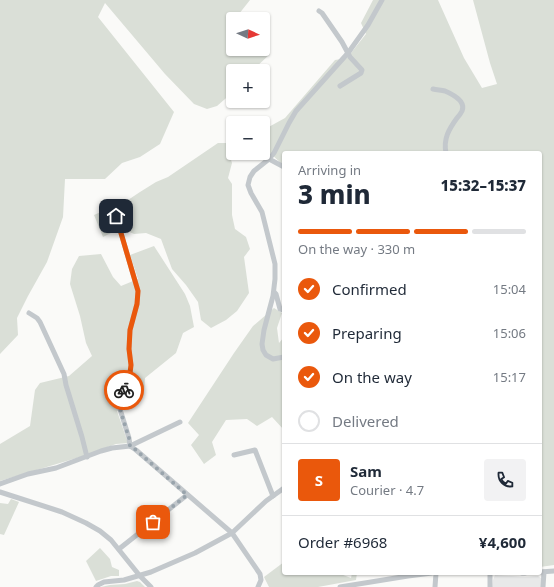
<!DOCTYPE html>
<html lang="en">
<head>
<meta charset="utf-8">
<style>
  body { margin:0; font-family:"Noto Sans",sans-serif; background:#f2f2f3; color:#1f2937; height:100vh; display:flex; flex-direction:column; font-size:15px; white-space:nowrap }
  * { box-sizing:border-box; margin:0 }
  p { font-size:13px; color:#747a83 }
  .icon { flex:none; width:22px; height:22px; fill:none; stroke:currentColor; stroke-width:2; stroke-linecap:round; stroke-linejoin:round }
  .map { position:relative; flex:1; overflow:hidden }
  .side { position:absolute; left:282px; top:151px; width:260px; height:424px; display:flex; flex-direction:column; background:#fff; border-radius:4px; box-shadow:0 1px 3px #0004 }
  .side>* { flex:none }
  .needle { width:26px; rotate:93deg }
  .tools { position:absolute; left:226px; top:12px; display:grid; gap:8px }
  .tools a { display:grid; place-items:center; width:44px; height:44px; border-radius:4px; background:#fff; box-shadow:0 1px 3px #0004; font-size:20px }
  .pin { position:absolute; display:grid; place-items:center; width:34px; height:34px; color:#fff; margin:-17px; border-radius:8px; box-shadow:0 2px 6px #0006 }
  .courier { position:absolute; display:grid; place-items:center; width:40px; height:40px; margin:-20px; border:3px solid #ea580c; border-radius:50%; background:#fff; color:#222; box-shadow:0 1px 5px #0007 }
  .summary em { font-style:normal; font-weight:800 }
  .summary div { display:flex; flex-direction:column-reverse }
  .summary { display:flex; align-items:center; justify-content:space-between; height:68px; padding:0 16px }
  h1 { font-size:26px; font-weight:800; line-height:30px }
  .bar { display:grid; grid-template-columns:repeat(4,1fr); gap:6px 4px; align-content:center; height:48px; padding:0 16px }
  .bar i { height:5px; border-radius:3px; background:#e0e1e3 }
  .bar .active { background:#ea580c }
  .bar p { grid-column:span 4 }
  .line { display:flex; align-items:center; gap:10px; padding:0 16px; border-top:1px solid #e0e1e3 }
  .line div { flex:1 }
  .round { display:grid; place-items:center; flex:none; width:42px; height:42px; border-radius:4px; background:#f2f2f3 }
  ol { padding:0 16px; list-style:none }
  li { display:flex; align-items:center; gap:12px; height:44px }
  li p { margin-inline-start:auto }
  li .icon { padding:4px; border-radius:50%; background:#ea580c; color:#fff; stroke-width:4 }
  li:last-child { color:#747a83 }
  li i { width:22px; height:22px; border:2px solid #e0e1e3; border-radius:50% }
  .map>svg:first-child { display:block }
  .built { fill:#e8e9e9 }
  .green { fill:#dadfd7 }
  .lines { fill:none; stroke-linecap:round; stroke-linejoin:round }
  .minor { stroke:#c3c8cc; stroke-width:5 }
  .done { stroke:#99a4ac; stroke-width:4; stroke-dasharray:0 7.2 }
  .route { stroke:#ea580c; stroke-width:5 }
</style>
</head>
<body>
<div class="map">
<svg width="554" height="587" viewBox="0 0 554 587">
  <rect width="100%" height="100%" fill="#fafaf8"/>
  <path class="built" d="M495,575L525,577L538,576L542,579L541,587H492L493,580Z"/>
  <g class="green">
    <path d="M0,0H250L235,19H233V49H263V47L270,54L252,71H233V92L217,106L207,109L194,104L165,74L105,3L98,17L174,112L160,144L140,157L122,163L105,179H65L63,217L47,262L28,296L17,318L18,335L0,354Z"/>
    <path d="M373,0H438L464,58L482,88L497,84L490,63L473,0H554V565L540,567V153H284V166L270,153L265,129L285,118L335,60L347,58L366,34L361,23Z"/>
    <path d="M218,143H226L232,163L228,178L232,184V215L235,229L246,237L250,249L244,257L249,293L237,311L226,320L211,328L201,320L198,302L186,285L172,269L161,239L146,233L134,234L123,229L115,231L103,237L94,215L128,200L140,192L156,182L168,177Z"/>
    <path d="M154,246L185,294L190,306L194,327L183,333L176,353L145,378L144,391L117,411L128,443L116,444L80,457L0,481V444L30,426L35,390L40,383L69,376L92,356L86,343L80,316L70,284L72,269L79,256L101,254L113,277L121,286L138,279L130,255Z"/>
    <path d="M274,308L282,313L277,328L279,343L284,337V430L272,417L257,426L247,419L226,420L212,442L216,455L204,464L191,445L199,435L188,423L234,353L253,326Z"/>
    <path d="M11,499L19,502L4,535L0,534V503L8,504Z"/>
    <path d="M100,548L110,559L112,567L119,570V576H111L96,581L86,561Z"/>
    <path d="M284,562V573H338L351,578L352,573H357L356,580L318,587H269L264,577Z"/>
    <path d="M137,581L140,582L145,587H101L110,585L125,584Z"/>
  </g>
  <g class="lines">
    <g class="minor">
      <path d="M319,11L322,13L342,42L350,57L362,70L361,73L340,86"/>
      <path d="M433,89C437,90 441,90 445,91C452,94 466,101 462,111C461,113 459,116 457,118C449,129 443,139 446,153"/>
      <path d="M269,159L284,167"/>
      <path d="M116,216L138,291L137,304L130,330L129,349L131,365L130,373L120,400L119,406L129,438L130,446"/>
      <path d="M274,292L276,294L280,309L284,310"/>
      <path d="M29,313L37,318L40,322L64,374L66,385L82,437L87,457"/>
      <path d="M284,357L273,359L266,355L263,350L262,344L264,330L273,296L275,279V264L262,212L251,193L248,185L250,177L254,171L269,159L274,153L289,123L296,111L348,53L368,25L382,0"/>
      <path d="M130,446L136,450L232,533L260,574L261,580L258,587"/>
      <path d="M234,455L255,450L273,496"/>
      <path d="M0,484L28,474L56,468L101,451L112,448L130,446L180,422"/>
      <path d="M0,492L62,512L86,523L100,531L111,540L140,576L151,587"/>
      <path d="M119,549L187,495"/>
      <path d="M540,572L554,571"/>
      <path d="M522,573H525"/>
      <path d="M96,587L98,585L104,582L124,580L151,572L195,553L232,533L266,501L284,488"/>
      <path d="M340,587L408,576L432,573"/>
      <path d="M435,587L436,573"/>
      <path d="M490,587V573"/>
      <path d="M543,587L544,572"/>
    </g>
  </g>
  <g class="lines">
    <path class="done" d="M124,390L120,400L119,406L129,438L130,446L136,450L187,495L153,522"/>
    <path class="route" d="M116,216L138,291L137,304L130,330L129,349L131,365L130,373L124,390"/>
  </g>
</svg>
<div class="tools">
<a><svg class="needle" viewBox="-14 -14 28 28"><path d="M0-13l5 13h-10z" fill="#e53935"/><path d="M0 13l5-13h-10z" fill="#747a83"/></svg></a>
<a>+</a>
<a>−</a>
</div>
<div class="pin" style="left:153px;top:522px;background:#ea580c"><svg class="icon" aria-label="bag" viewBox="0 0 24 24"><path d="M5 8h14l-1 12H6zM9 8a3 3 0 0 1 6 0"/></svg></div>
<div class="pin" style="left:116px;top:216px;background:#1f2937"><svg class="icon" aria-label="home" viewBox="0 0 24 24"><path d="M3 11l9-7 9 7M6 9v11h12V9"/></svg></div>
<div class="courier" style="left:124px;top:390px"><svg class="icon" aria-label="bike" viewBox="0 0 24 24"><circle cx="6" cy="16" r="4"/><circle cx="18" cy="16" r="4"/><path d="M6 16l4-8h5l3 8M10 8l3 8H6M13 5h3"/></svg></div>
<section class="side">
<div class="summary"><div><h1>3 min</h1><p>Arriving in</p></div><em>15:32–15:37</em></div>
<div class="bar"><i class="active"></i><i class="active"></i><i class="active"></i><i></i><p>On the way · 330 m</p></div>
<ol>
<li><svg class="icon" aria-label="check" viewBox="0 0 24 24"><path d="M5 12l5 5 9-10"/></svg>Confirmed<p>15:04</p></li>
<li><svg class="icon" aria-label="check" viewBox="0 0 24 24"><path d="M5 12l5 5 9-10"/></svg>Preparing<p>15:06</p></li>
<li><svg class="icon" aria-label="check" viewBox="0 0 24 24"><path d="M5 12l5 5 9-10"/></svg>On the way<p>15:17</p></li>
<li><i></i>Delivered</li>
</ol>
<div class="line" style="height:72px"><b class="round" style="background:#ea580c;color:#fff">S</b><div><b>Sam</b><p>Courier · 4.7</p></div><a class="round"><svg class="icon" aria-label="phone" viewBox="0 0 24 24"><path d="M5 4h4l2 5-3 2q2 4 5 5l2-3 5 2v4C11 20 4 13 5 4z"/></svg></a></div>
<div class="line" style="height:52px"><div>Order #6968</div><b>¥4,600</b></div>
</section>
</div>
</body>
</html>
